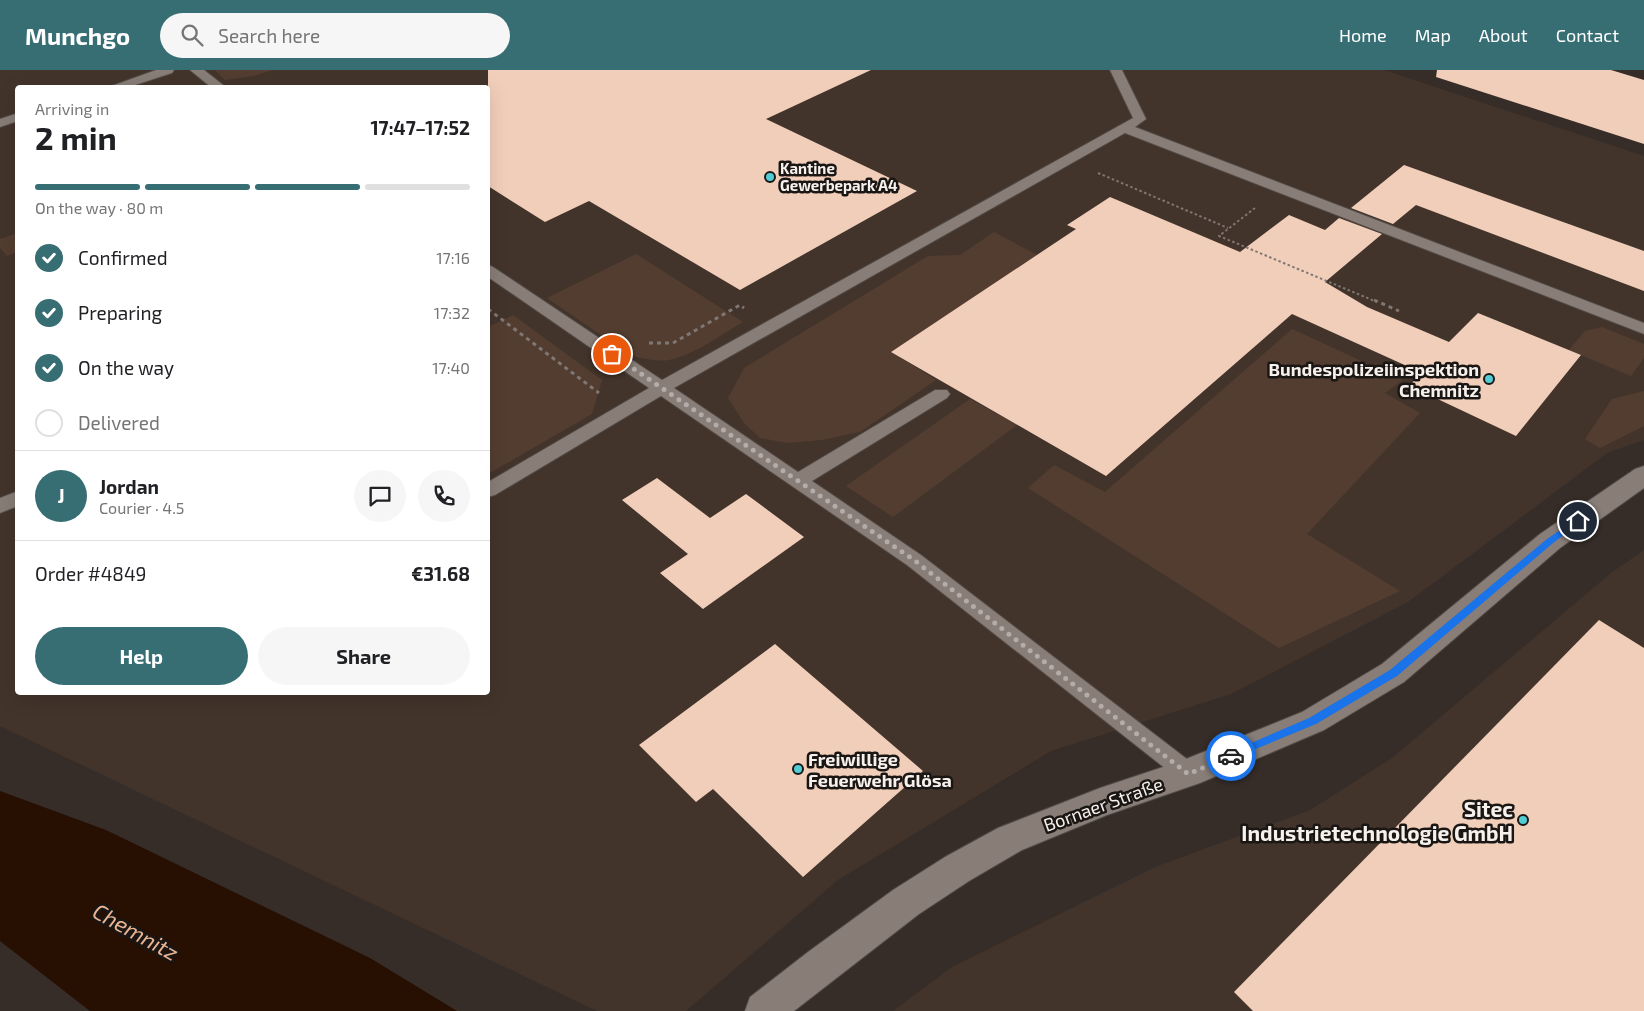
<!DOCTYPE html>
<html lang="en">
<head>
<meta charset="utf-8">
<style>
  body { margin:0; font-family:"Exo 2",sans-serif; background:#f6f6f6; color:#202124; height:100vh; display:flex; flex-direction:column; font-size:19px; white-space:nowrap }
  * { box-sizing:border-box; margin:0 }
  p { font-size:16px; color:#757577 }
  .icon { flex:none; width:28px; height:28px; fill:none; stroke:currentColor; stroke-width:2; stroke-linecap:round; stroke-linejoin:round }
  .map { position:relative; flex:1; overflow:hidden }
  .panel { position:absolute; left:15px; top:15px; width:475px; height:610px; display:flex; flex-direction:column; background:#fff; border-radius:5px; box-shadow:0 5px 20px #0002 }
  .panel>* { flex:none }
  .pin { position:absolute; display:grid; place-items:center; width:42px; height:42px; color:#fff; margin:-21px; border:2px solid #fff; border-radius:50%; box-shadow:0 1px 5px #0007 }
  .courier { position:absolute; display:grid; place-items:center; width:50px; height:50px; margin:-25px; border:4px solid #1a73e8; border-radius:50%; background:#fff; color:#222; box-shadow:0 1px 6px #0007 }
  .overview em { font-style:normal; font-weight:700 }
  .overview div { display:flex; flex-direction:column-reverse }
  .overview { display:flex; align-items:center; justify-content:space-between; height:85px; padding:0 20px }
  h1 { font-size:32px; font-weight:700; line-height:38px }
  .bar { display:grid; grid-template-columns:repeat(4,1fr); gap:8px 5px; align-content:center; height:60px; padding:0 20px }
  .bar i { height:6px; border-radius:4px; background:#e0e0e0 }
  .bar .on { background:#366e74 }
  .bar p { grid-column:span 4 }
  .line { display:flex; align-items:center; gap:12px; padding:0 20px; border-top:1px solid #e0e0e0 }
  .line div { flex:1 }
  .round { display:grid; place-items:center; flex:none; width:52px; height:52px; border-radius:26px; background:#f6f6f6 }
  ol { padding:0 20px; list-style:none }
  li { display:flex; align-items:center; gap:15px; height:55px }
  li p { margin-inline-start:auto }
  li .icon { padding:5px; border-radius:50%; background:#366e74; color:#fff; stroke-width:4 }
  li:last-child { color:#757577 }
  li i { width:28px; height:28px; border:2px solid #e0e0e0; border-radius:50% }
  .primary-button { display:flex; gap:10px; margin-top:auto; padding:10px 20px }
  .primary-button a { flex:1; height:58px; border-radius:30px; background:#366e74; color:#fff; font-size:20px; font-weight:700; line-height:58px; text-align:center }
  .primary-button a+a { background:#f6f6f6; color:#202124 }
  header { display:flex; align-items:center; gap:30px; box-sizing:border-box; height:70px; padding:0 25px; background:#366e74; color:#fff }
  header strong { font-size:24px }
  nav { display:flex; gap:28px; margin-inline-start:auto; font-size:18px }
  .search { width:350px; height:45px; background:#f6f6f6; display:flex; align-items:center; gap:12px; box-sizing:border-box; padding:0 18px; border-radius:28px; color:#757577; font-size:19px }
  .map>svg:first-child { display:block }
  .built { fill:#43342b; fill-rule:evenodd }
  .green { fill:#533d30 }
  .water { fill:#270f02 }
  .building { fill:#f1ceba }
  .lines { fill:none; stroke-linecap:round; stroke-linejoin:round }
  .service-casing { stroke:#514a46; stroke-width:2 }
  .secondary-casing { stroke:#514a46; stroke-width:2 }
  .path-far1 { stroke:#7f7773; stroke-width:2; stroke-dasharray:2.5 2.5; stroke-linecap:butt }
  .path { stroke:#7f7773; stroke-width:3; stroke-dasharray:4 4; stroke-linecap:butt }
  .service { fill:#887d77; fill-rule:evenodd }
  .secondary { fill:#887d77; fill-rule:evenodd }
  .route { fill:#1a73e8 }
  .done { stroke:#b3aca9; stroke-width:5; stroke-dasharray:0 9 }
  .poi-dot { fill:#52ccd5; stroke:#1a1614; stroke-width:2 }
  .labels { text-anchor:middle; dominant-baseline:central; stroke-width:5; stroke-linejoin:round; paint-order:stroke }
  .far-poi-label { font-size:15px; font-weight:bold; fill:#f7f1ee; stroke:#1a1614; text-anchor:start }
  .poi-label { font-size:18px; font-weight:bold; fill:#f7f1ee; stroke:#1a1614; text-anchor:end }
  .street-label { font-size:18px; fill:#f7f1ee; stroke:#1a1614 }
  .near-poi-label { font-size:21px; font-weight:bold; fill:#f7f1ee; stroke:#1a1614; text-anchor:end }
  .near-water-label { font-size:22px; font-style:italic; fill:#ebb493; stroke:#1a1614 }
</style>
</head>
<body>
<header>
<strong>Munchgo</strong>
<div class="search"><svg class="icon" aria-label="search" viewBox="0 0 24 24"><circle cx="10" cy="10" r="6"/><path d="M15 15l6 6"/></svg>Search here</div>
<nav><a>Home</a><a>Map</a><a>About</a><a>Contact</a></nav>
</header>
<div class="map">
<svg width="1644" height="941" viewBox="0 0 1644 941">
  <rect width="100%" height="100%" fill="#362d28"/>
  <g class="built">
    <path d="M0,0H1384L1644,86V370L1607,383L1408,532L1231,624L1051,681L838,810L686,941H597L0,656ZM18,18H488V622H18Z"/>
    <path d="M1644,480V941H893L952,897L1155,797L1310,740L1392,688L1611,503Z"/>
  </g>
  <g class="green">
    <path d="M215,0H273L254,6L225,10Z"/>
    <path d="M994,162L1037,185L892,282L936,310L860,362L822,370L787,373L760,368L744,353L728,328L744,298L928,186L960,185Z"/>
    <path d="M17,163V182L7,186L0,178V169Z"/>
    <path d="M636,184L743,252C720,265 695,285 669,290C657,292 641,288 630,285L547,228Z"/>
    <path d="M513,245L602,310L592,344L488,404V257Z"/>
    <path d="M1602,257L1644,274V288L1631,306L1569,280L1585,261Z"/>
    <path d="M1292,259L1403,310L1385,323L1420,343L1307,464L1400,521L1279,578L1028,418L1054,395L1105,422Z"/>
    <path d="M1644,321V356L1600,378L1585,369L1612,329Z"/>
    <path d="M970,329L1017,355L893,447L846,416Z"/>
  </g>
  <path class="water" d="M0,721L106,760L370,888L457,941H90L0,871Z"/>
  <g class="building">
    <path d="M488,0H871L766,49L917,121L740,220L589,131L545,152L488,116Z"/>
    <path d="M1437,0H1611L1644,10V74L1436,7Z"/>
    <path d="M1404,95L1644,181V221L1416,135L1393,154L1351,138Z"/>
    <path d="M1110,127L1240,182L1289,145L1325,160L1339,148L1382,164L1325,212L1367,237L1449,272L1478,243L1581,285L1516,366L1410,316L1420,302L1292,244L1106,406L891,282L1076,159L1067,155Z"/>
    <path d="M657,408L710,448L746,424L804,467L703,539L660,503L688,484L622,430Z"/>
    <path d="M1599,550L1644,578V941H1253L1234,922Z"/>
    <path d="M775,574L923,701L803,807L713,719L696,732L639,675Z"/>
  </g>
  <g class="lines">
    <g class="service-casing">
      <g id="service">
        <path d="M156,0H174L172,3L126,18H106Z"/>
        <path d="M190,0H204L227,18H212Z"/>
        <path d="M1110,0H1122L1146,49L1135,57L1644,253V264L1125,63L674,318L798,402L935,320H947L950,324L947,328L812,411L921,485L1196,696L1200,703L1196,710L1188,713L1180,710L907,495L661,326L495,425L488,427V412L649,318L488,207V195L493,197L662,310L1133,48Z"/>
        <path d="M18,43V51L0,57V49Z"/>
        <path d="M18,421V436L0,443V428Z"/>
      </g>
    </g>
    <g class="secondary-casing">
      <path id="secondary" d="M1644,396V418L1560,478L1404,612L1324,660L1200,713L1107,745L1022,780L969,811L919,844L794,941H745L750,927L808,882L893,820L945,787L998,758L1100,718L1181,691L1302,642L1382,594L1540,464L1635,399Z"/>
    </g>
    <g class="path-far1">
      <path d="M1098,103L1228,158"/>
      <path d="M1255,138L1219,166L1377,232"/>
    </g>
    <g class="path">
      <path d="M1374,230L1399,241"/>
      <path d="M488,239L599,323"/>
      <path d="M649,273H673L740,235L744,238"/>
    </g>
    <use href="#service" class="service"/>
    <use href="#secondary" class="secondary"/>
  </g>
  <path class="route" d="M1578,448L1581,451L1580,453L1553,473L1397,606L1316,654L1234,688H1228V683L1309,648L1390,600L1547,469Z"/>
  <g class="lines">
    <path class="done" d="M612,284L914,490L1188,704L1231,686"/>
  </g>
  <g class="poi-dot">
    <circle cx="770" cy="107" r="5"/>
    <circle cx="1489" cy="309" r="5"/>
    <circle cx="798" cy="699" r="5"/>
    <circle cx="1523" cy="750" r="5"/>
  </g>
  <g class="labels">
    <g class="far-poi-label">
      <text x="780" y="98">Kantine<tspan x="780" dy="17">Gewerbepark A4</tspan></text>
    </g>
    <g class="poi-label">
      <text x="1479" y="299">Bundespolizeiinspektion<tspan x="1479" dy="21">Chemnitz</tspan></text>
      <text x="808" y="689" text-anchor="start">Freiwillige<tspan x="808" dy="21">Feuerwehr Glösa</tspan></text>
    </g>
    <g class="street-label">
      <text transform="translate(1103 734) rotate(-20)">Bornaer Straße</text>
    </g>
    <g class="near-poi-label">
      <text x="1513" y="738">Sitec<tspan x="1513" dy="24">Industrietechnologie GmbH</tspan></text>
    </g>
    <g class="near-water-label">
      <text transform="translate(136 861) rotate(29)">Chemnitz</text>
    </g>
  </g>
</svg>
<div class="pin" style="left:612px;top:284px;background:#ea580c"><svg class="icon" aria-label="bag" viewBox="0 0 24 24"><path d="M5 8h14l-1 12H6zM9 8a3 3 0 0 1 6 0"/></svg></div>
<div class="pin" style="left:1578px;top:451px;background:#1f2937"><svg class="icon" aria-label="home" viewBox="0 0 24 24"><path d="M3 11l9-7 9 7M6 9v11h12V9"/></svg></div>
<div class="courier" style="left:1231px;top:686px"><svg class="icon" aria-label="car" viewBox="0 0 24 24"><path d="M5 17H2v-5l4-1 3-4h7l3 4 3 1v5h-3M9 17h6M6 11h13"/><circle cx="7" cy="17" r="2"/><circle cx="17" cy="17" r="2"/></svg></div>
<section class="panel">
<div class="overview"><div><h1>2 min</h1><p>Arriving in</p></div><em>17:47–17:52</em></div>
<div class="bar"><i class="on"></i><i class="on"></i><i class="on"></i><i></i><p>On the way · 80 m</p></div>
<ol>
<li><svg class="icon" aria-label="check" viewBox="0 0 24 24"><path d="M5 12l5 5 9-10"/></svg>Confirmed<p>17:16</p></li>
<li><svg class="icon" aria-label="check" viewBox="0 0 24 24"><path d="M5 12l5 5 9-10"/></svg>Preparing<p>17:32</p></li>
<li><svg class="icon" aria-label="check" viewBox="0 0 24 24"><path d="M5 12l5 5 9-10"/></svg>On the way<p>17:40</p></li>
<li><i></i>Delivered</li>
</ol>
<div class="line" style="height:90px"><b class="round" style="background:#366e74;color:#fff">J</b><div><b>Jordan</b><p>Courier · 4.5</p></div><a class="round"><svg class="icon" aria-label="chat" viewBox="0 0 24 24"><path d="M4 5h16v11H9l-5 4z"/></svg></a><a class="round"><svg class="icon" aria-label="phone" viewBox="0 0 24 24"><path d="M5 4h4l2 5-3 2q2 4 5 5l2-3 5 2v4C11 20 4 13 5 4z"/></svg></a></div>
<div class="line" style="height:65px"><div>Order #4849</div><b>€31.68</b></div>
<div class="primary-button"><a>Help</a><a>Share</a></div>
</section>
</div>
</body>
</html>
